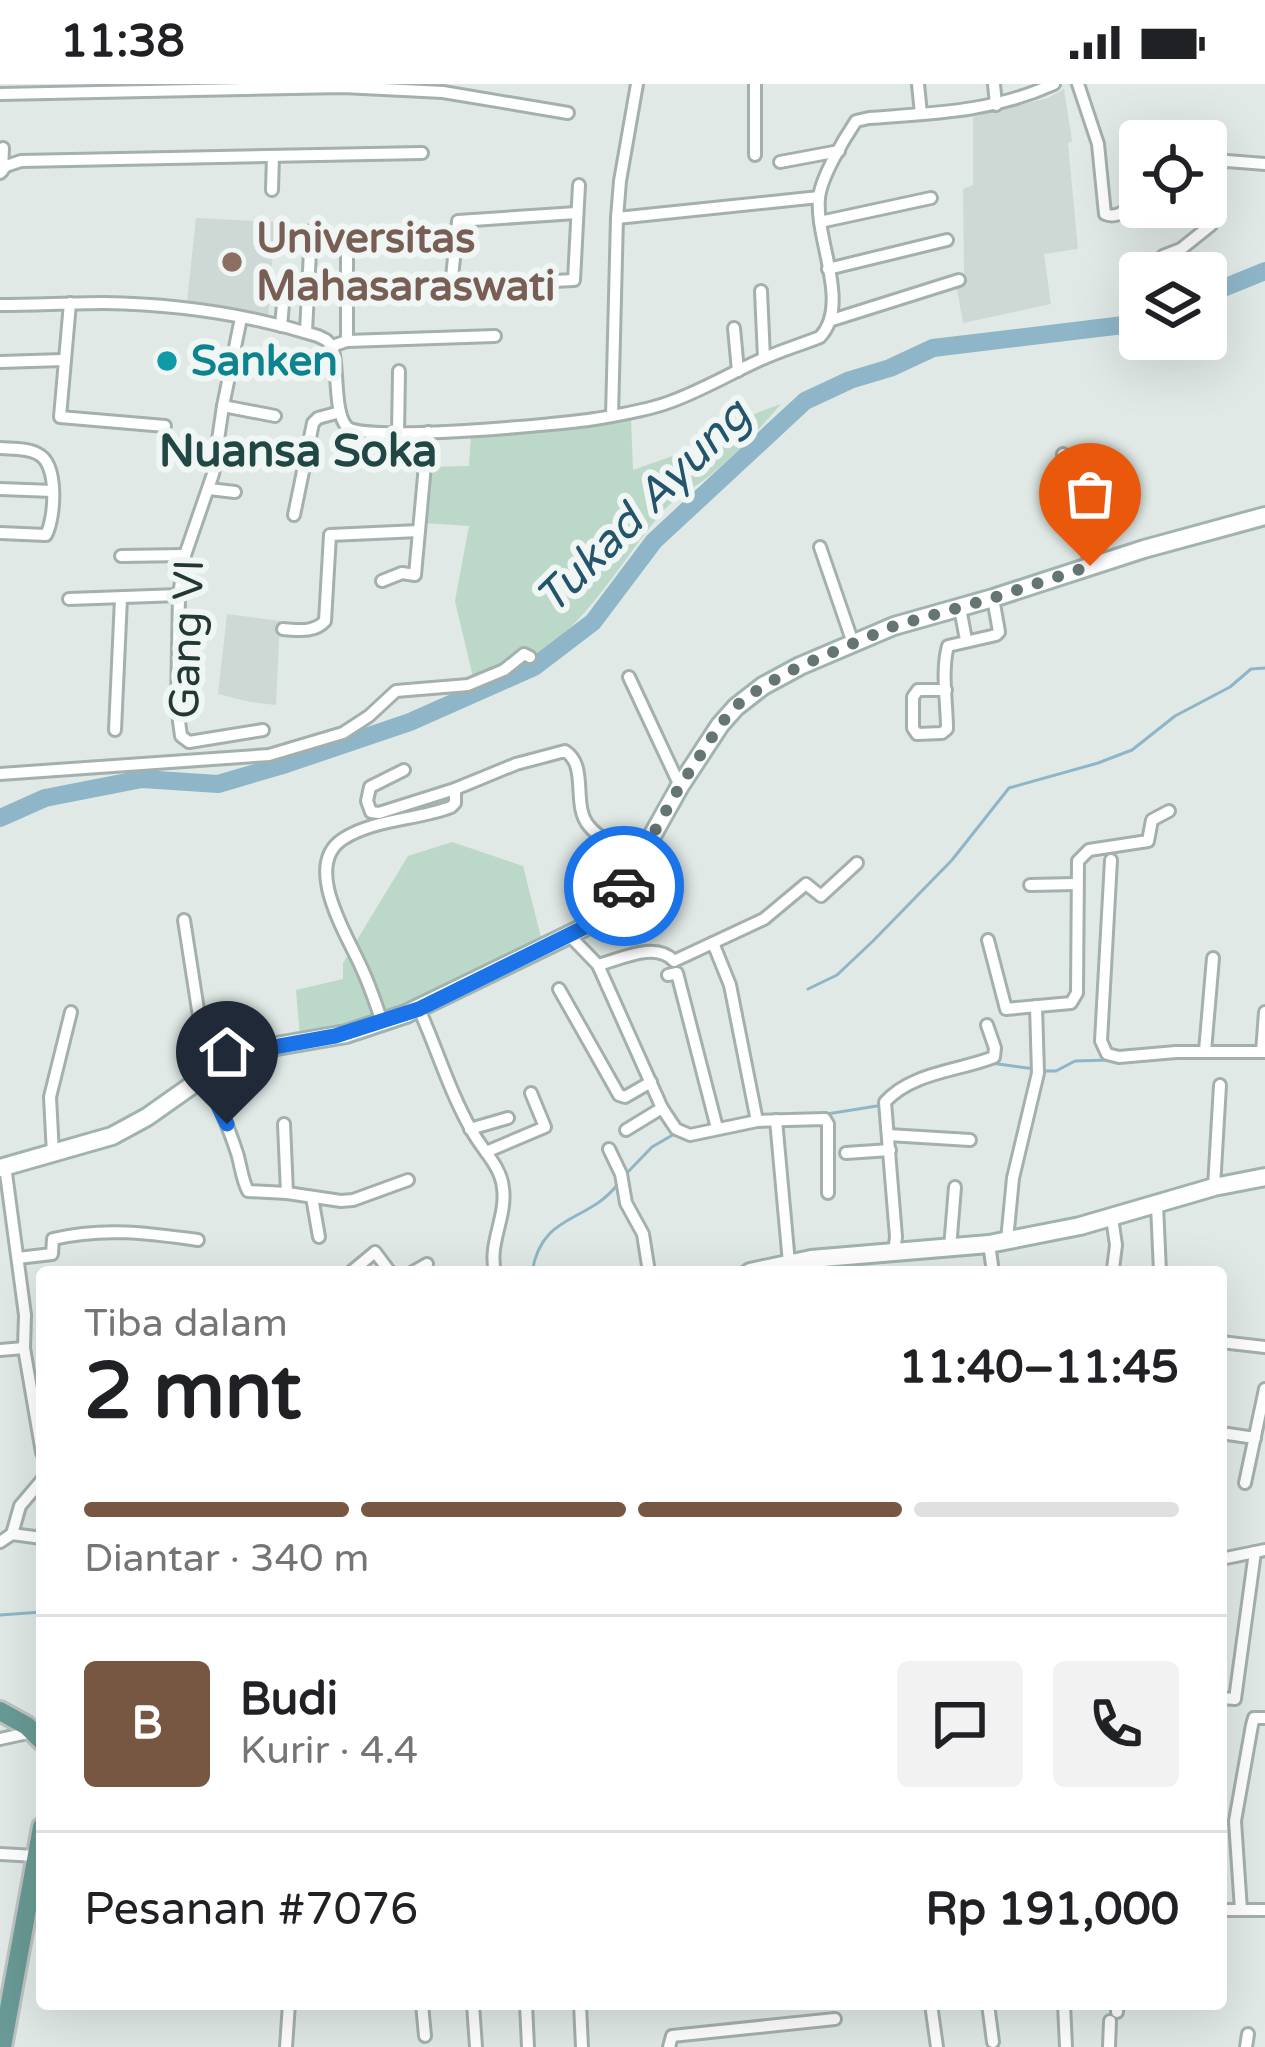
<!DOCTYPE html>
<html lang="id">
<head>
<meta charset="utf-8">
<style>
  body { margin:0; font-family:"Varela Round",sans-serif; background:#f2f2f2; color:#202124; height:100vh; display:flex; flex-direction:column; font-size:45px; white-space:nowrap }
  * { box-sizing:border-box; margin:0 }
  p { font-size:39px; color:#757577 }
  .icon { flex:none; width:66px; height:66px; fill:none; stroke:currentColor; stroke-width:2; stroke-linecap:round; stroke-linejoin:round }
  .map { position:relative; flex:1; overflow:hidden }
  .sheet { position:absolute; left:36px; top:1182px; width:1191px; height:744px; display:flex; flex-direction:column; background:#fff; border-radius:12px; box-shadow:0 12px 48px #0002 }
  .sheet>* { flex:none }
  .controls { position:absolute; left:1119px; top:36px; display:grid; gap:24px }
  .controls a { display:grid; place-items:center; width:108px; height:108px; border-radius:12px; background:#fff; box-shadow:0 12px 48px #0002; font-size:60px }
  .pin { position:absolute; display:grid; place-items:center; width:102px; height:102px; color:#fff; margin:-123px -51px; border-radius:50% 50% 50% 0; rotate:-45deg; box-shadow:0 0 12px #0007 }
  .pin .icon { rotate:45deg }
  .courier { position:absolute; display:grid; place-items:center; width:120px; height:120px; margin:-60px; border:9px solid #1a73e8; border-radius:50%; background:#fff; color:#222; box-shadow:0 3px 15px #0007 }
  .headline em { font-style:normal; font-weight:700 }
  .headline div { display:flex; flex-direction:column-reverse }
  .headline { display:flex; align-items:center; justify-content:space-between; height:204px; padding:0 48px }
  h1 { font-size:78px; font-weight:700; line-height:90px }
  .bar { display:grid; grid-template-columns:repeat(4,1fr); gap:18px 12px; align-content:center; height:144px; padding:0 48px }
  .bar i { height:15px; border-radius:9px; background:#e0e0e0 }
  .bar .current { background:#775741 }
  .bar p { grid-column:span 4 }
  .line { display:flex; align-items:center; gap:30px; padding:0 48px; border-top:3px solid #e0e0e0 }
  .line div { flex:1 }
  .round { display:grid; place-items:center; flex:none; width:126px; height:126px; border-radius:12px; background:#f2f2f2 }
  .status { display:flex; justify-content:space-between; align-items:center; height:84px; padding:0 60px; background:#fff; direction:ltr }
  .status svg { height:33px; fill:currentColor }
  .map>svg:first-child { display:block }
  .built { fill:#ced9d6 }
  .green { fill:#bbd8c8 }
  .lines { fill:none; stroke-linecap:round; stroke-linejoin:round }
  .stream { stroke:#8eb6c8; stroke-width:3 }
  .river { stroke:#8eb6c8; stroke-width:18 }
  .street-casing { stroke:#a4b0ad; stroke-width:16 }
  .secondary-casing { stroke:#a1b3b0; stroke-width:22 }
  .primary-casing { stroke:#bdc3c2; stroke-width:24 }
  .street { stroke:#fff; stroke-width:10 }
  .secondary { stroke:#fff; stroke-width:16 }
  .primary { stroke:#699a95; stroke-width:18 }
  .done { stroke:#657573; stroke-width:12; stroke-dasharray:0 21.6 }
  .route { stroke:#1a73e8; stroke-width:15 }
  .education-dot { fill:#8d6e63; stroke:#f0f6f4; stroke-width:4.5 }
  .culture-dot { fill:#0f9aa8; stroke:#f0f6f4; stroke-width:4.5 }
  .labels { text-anchor:middle; dominant-baseline:central; stroke-width:12; stroke-linejoin:round; paint-order:stroke }
  .education-label { font-size:42px; font-weight:bold; fill:#785e54; stroke:#f0f6f4; text-anchor:start }
  .culture-label { font-size:42px; font-weight:bold; fill:#0d838f; stroke:#f0f6f4; text-anchor:start }
  .street-label { font-size:42px; fill:#233735; stroke:#f0f6f4 }
  .neighbourhood-label { font-size:45px; font-weight:bold; fill:#214744; stroke:#f0f6f4 }
  .water-label { font-size:45px; font-style:italic; fill:#24546c; stroke:#f0f6f4 }
</style>
</head>
<body>
<div class="status"><b>11:38</b><svg viewBox="0 0 49 12"><path d="M0 12V9h3v3zM5 12V6h3v6zM10 12V3h3v9zM15 12V0h3v12zM26 1h20v11H26zM47 4h2v5h-2z"/></svg></div>
<div class="map">
<svg width="1265" height="1963" viewBox="0 0 1265 1963">
  <rect width="100%" height="100%" fill="#e0e9e6"/>
  <g class="built">
    <path d="M1064,5L1072,57L1068,59L1078,165L1044,170L1051,220L963,239L957,205L963,198L964,190L963,105L973,101V33L1048,14Z"/>
    <path d="M196,134L275,138L268,235L187,218Z"/>
    <path d="M227,530L280,537L276,621L250,618L218,610Z"/>
  </g>
  <g class="green">
    <path d="M781,320C759,346 735,371 708,393C694,404 676,413 664,426C609,490 566,585 473,593L455,517L469,442L423,439L429,383L469,382L471,350L608,340L631,335L633,386L687,367L728,357C736,332 759,329 781,320Z"/>
    <path d="M452,758L523,782L543,861C465,899 388,942 300,953L296,906L343,895V879L408,772Z"/>
  </g>
  <g class="lines">
    <g class="stream">
      <path d="M808,905L837,891L873,857L952,776L1009,704L1098,679L1132,666L1175,632L1230,603L1251,585L1265,584"/>
      <path d="M991,979L1035,985"/>
      <path d="M1044,987H1056L1075,977L1110,976"/>
      <path d="M827,1030L883,1021"/>
      <path d="M624,1092L652,1063L676,1049"/>
      <path d="M532,1188C542,1128 587,1140 618,1100"/>
      <path d="M0,1531L42,1528"/>
    </g>
    <g class="river">
      <path d="M1206,211L1265,187"/>
      <path d="M0,734L45,714L142,695L218,700L286,680L410,638L534,583L593,538L654,457L805,317L850,296L890,284L933,264L1140,239"/>
    </g>
    <g class="street-casing">
      <g id="street">
        <path d="M918,0L921,30"/>
        <path d="M994,0L996,21"/>
        <path d="M1078,0L1098,60L1105,130C1119,136 1131,122 1140,112"/>
        <path d="M0,10L343,3L443,8L568,29"/>
        <path d="M755,71V0"/>
        <path d="M780,78L839,67"/>
        <path d="M2,87L3,64"/>
        <path d="M0,89L6,82L21,77L422,69"/>
        <path d="M272,106L273,72"/>
        <path d="M617,134L819,113"/>
        <path d="M820,138L931,114"/>
        <path d="M1163,172L1181,165L1211,141L1218,80L1227,77L1265,80"/>
        <path d="M828,185L947,156"/>
        <path d="M347,200L451,202L574,196L579,101"/>
        <path d="M451,202L458,137L576,129"/>
        <path d="M761,207L764,274"/>
        <path d="M70,219L60,333L165,342"/>
        <path d="M0,221C35,221 69,219 104,219C175,220 250,231 318,252L326,256L332,262C339,283 333,328 347,343C363,359 563,340 595,335C619,331 644,327 667,319C699,308 729,290 760,276C779,267 800,261 820,253C851,220 815,156 819,114C821,93 844,55 856,37L869,34C935,29 992,28 1054,0"/>
        <path d="M241,234L223,322L213,390L185,471L179,511L177,622L181,652L189,658L263,646"/>
        <path d="M832,236L959,196"/>
        <path d="M281,242L284,209"/>
        <path d="M734,244L738,287"/>
        <path d="M306,248L311,147"/>
        <path d="M347,257V159"/>
        <path d="M332,262L347,257L495,252"/>
        <path d="M0,278L63,276"/>
        <path d="M223,322L275,332"/>
        <path d="M612,332L617,134L620,97L637,0"/>
        <path d="M398,350L399,287"/>
        <path d="M0,364C12,365 28,364 38,370C59,380 55,434 46,451L0,449"/>
        <path d="M1063,370L1091,482"/>
        <path d="M0,405L53,407"/>
        <path d="M209,405L235,408"/>
        <path d="M294,431L313,339L318,334L340,328"/>
        <path d="M820,463L853,559"/>
        <path d="M121,472L185,471"/>
        <path d="M382,497L402,489L415,491L428,348"/>
        <path d="M69,515L179,511"/>
        <path d="M960,524L966,556"/>
        <path d="M283,545C298,546 314,549 325,537L330,451L419,447"/>
        <path d="M629,593L680,702"/>
        <path d="M946,606H918L913,613V644L917,650L942,649L947,645C947,619 941,587 948,562L996,551L999,548L993,514"/>
        <path d="M115,646L121,514"/>
        <path d="M404,686L370,703L367,717L371,728L379,729L455,705L516,680L565,667C589,682 571,721 589,742C600,756 625,766 641,775"/>
        <path d="M0,690L269,671L343,649L369,632L396,607L468,601L504,586L524,570L530,573"/>
        <path d="M1111,776L1101,957L1107,970L1119,973L1176,968H1265"/>
        <path d="M1030,801L1076,800"/>
        <path d="M184,836L208,990"/>
        <path d="M568,850L598,881L662,1024L676,1045L690,1051L757,1037L825,1035L828,1040V1109"/>
        <path d="M988,856L1006,925L1071,919L1077,909L1078,777L1089,766L1148,757L1152,736L1169,727"/>
        <path d="M713,859L730,901L757,1037"/>
        <path d="M598,881C621,875 656,857 674,877L764,835L806,800L821,812L857,779"/>
        <path d="M668,891L677,889L717,1044"/>
        <path d="M559,905L619,1011L625,1013L651,998"/>
        <path d="M419,925C437,965 450,1009 472,1047C482,1066 501,1082 503,1104C507,1133 488,1159 495,1188"/>
        <path d="M382,938C376,920 370,902 362,885C349,854 301,782 343,755C374,735 417,736 451,723L455,719V705"/>
        <path d="M1205,967L1213,874"/>
        <path d="M1262,968L1265,928"/>
        <path d="M204,993C218,1017 228,1042 237,1069C241,1082 242,1096 248,1107L287,1109L341,1117L353,1116L408,1096"/>
        <path d="M776,1036L789,1179"/>
        <path d="M284,1040L287,1109"/>
        <path d="M470,1045L508,1034"/>
        <path d="M626,1046L662,1024"/>
        <path d="M888,1051L970,1056"/>
        <path d="M609,1065L621,1090L626,1119L643,1150L649,1188"/>
        <path d="M486,1068L545,1043L531,1009"/>
        <path d="M846,1069L890,1066"/>
        <path d="M53,1070L50,1013L71,928"/>
        <path d="M5,1082L25,1231L24,1264L42,1369"/>
        <path d="M1214,1103L1220,1001"/>
        <path d="M312,1113L319,1153"/>
        <path d="M1157,1121L1160,1188"/>
        <path d="M1112,1134L1116,1161L1113,1185"/>
        <path d="M1007,1156L1013,1094L1038,989L1036,922"/>
        <path d="M989,1160L993,1188"/>
        <path d="M950,1164L955,1103"/>
        <path d="M894,1168L896,1153L885,1018C912,988 959,987 994,973L995,964L987,941"/>
        <path d="M18,1174L52,1170L53,1155C103,1143 148,1149 198,1156"/>
        <path d="M351,1188L375,1168L390,1188"/>
        <path d="M413,1188L427,1180"/>
        <path d="M1221,1258L1265,1263"/>
        <path d="M0,1266L24,1264"/>
        <path d="M1221,1349L1255,1354"/>
        <path d="M1245,1399L1265,1305"/>
        <path d="M12,1450L20,1422L42,1396"/>
        <path d="M0,1458L12,1450L42,1454"/>
        <path d="M1221,1475L1265,1466"/>
        <path d="M1221,1614L1235,1615L1255,1468"/>
        <path d="M0,1655L32,1648"/>
        <path d="M0,1770L36,1772"/>
        <path d="M1221,1826H1265"/>
        <path d="M1241,1826L1235,1737L1252,1641L1254,1634H1265"/>
        <path d="M422,1920L425,1952"/>
        <path d="M473,1920L476,1963"/>
        <path d="M526,1920L528,1963"/>
        <path d="M580,1920L582,1963"/>
        <path d="M931,1920L937,1963"/>
        <path d="M988,1920L993,1958"/>
        <path d="M1064,1920L1066,1963"/>
        <path d="M1117,1928V1920"/>
        <path d="M286,1963L289,1920"/>
        <path d="M669,1963L672,1952L835,1935"/>
        <path d="M1109,1963L1110,1937"/>
        <path d="M1246,1963L1248,1950"/>
      </g>
    </g>
    <g class="secondary-casing">
      <g id="secondary">
        <path d="M0,1084L112,1052L147,1033L208,990L245,972L271,963L346,950L406,930L583,844L601,830L624,802L680,702L720,641L736,623L763,602L800,582L894,542L993,514L1144,465L1265,432"/>
        <path d="M750,1188L811,1175L989,1160L1080,1142L1214,1103L1265,1093"/>
      </g>
    </g>
    <g class="primary-casing">
      <g id="primary">
        <path d="M0,1627L27,1642L42,1657"/>
        <path d="M2,1963L42,1743"/>
      </g>
    </g>
    <use href="#street" class="street"/>
    <use href="#secondary" class="secondary"/>
    <use href="#primary" class="primary"/>
  </g>
  <g class="lines">
    <path class="done" d="M624,802L680,702L720,641L736,622L763,602L800,582L894,542L993,514L1090,482"/>
    <path class="route" d="M227,1040L204,993L208,991L263,965L335,952L419,925L583,844L601,830L624,802"/>
  </g>
  <circle class="education-dot" cx="232" cy="178" r="12"/>
  <circle class="culture-dot" cx="167" cy="277" r="12"/>
  <g class="labels">
    <g class="education-label">
      <text x="256" y="154">Universitas<tspan x="256" dy="48">Mahasaraswati</tspan></text>
    </g>
    <g class="culture-label">
      <text x="191" y="277">Sanken</text>
    </g>
    <g class="street-label">
      <text transform="translate(187 555) rotate(-88)">Gang VI</text>
    </g>
    <g class="neighbourhood-label">
      <text x="298" y="368">Nuansa Soka</text>
    </g>
    <g class="water-label">
      <text transform="translate(643 423) rotate(-45)">Tukad Ayung</text>
    </g>
  </g>
</svg>
<div class="controls">
<a><svg class="icon" aria-label="locate" viewBox="0 0 24 24"><circle cx="12" cy="12" r="6"/><path d="M12 2v4M12 18v4M2 12h4M18 12h4"/></svg></a>
<a><svg class="icon" aria-label="layers" viewBox="0 0 24 24"><path d="M12 4l9 5-9 5-9-5zM3 14l9 5 9-5"/></svg></a>
</div>
<div class="pin" style="left:1090px;top:482px;background:#ea580c"><svg class="icon" aria-label="bag" viewBox="0 0 24 24"><path d="M5 8h14l-1 12H6zM9 8a3 3 0 0 1 6 0"/></svg></div>
<div class="pin" style="left:227px;top:1040px;background:#1f2937"><svg class="icon" aria-label="home" viewBox="0 0 24 24"><path d="M3 11l9-7 9 7M6 9v11h12V9"/></svg></div>
<div class="courier" style="left:624px;top:802px"><svg class="icon" aria-label="car" viewBox="0 0 24 24"><path d="M5 17H2v-5l4-1 3-4h7l3 4 3 1v5h-3M9 17h6M6 11h13"/><circle cx="7" cy="17" r="2"/><circle cx="17" cy="17" r="2"/></svg></div>
<section class="sheet">
<div class="headline"><div><h1>2 mnt</h1><p>Tiba dalam</p></div><em>11:40–11:45</em></div>
<div class="bar"><i class="current"></i><i class="current"></i><i class="current"></i><i></i><p>Diantar · 340 m</p></div>
<div class="line" style="height:216px"><b class="round" style="background:#775741;color:#fff">B</b><div><b>Budi</b><p>Kurir · 4.4</p></div><a class="round"><svg class="icon" aria-label="chat" viewBox="0 0 24 24"><path d="M4 5h16v11H9l-5 4z"/></svg></a><a class="round"><svg class="icon" aria-label="phone" viewBox="0 0 24 24"><path d="M5 4h4l2 5-3 2q2 4 5 5l2-3 5 2v4C11 20 4 13 5 4z"/></svg></a></div>
<div class="line" style="height:156px"><div>Pesanan #7076</div><b>Rp 191,000</b></div>
</section>
</div>
</body>
</html>
